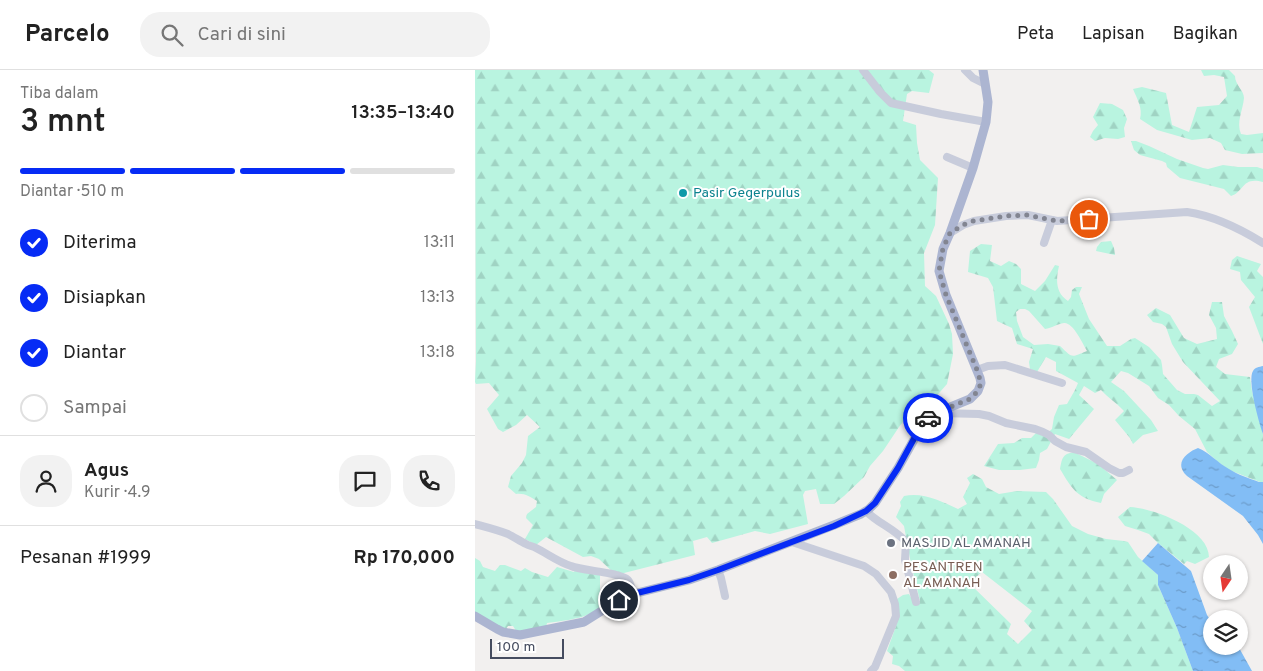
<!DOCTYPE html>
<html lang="id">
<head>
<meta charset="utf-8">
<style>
  body { margin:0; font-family:Overpass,sans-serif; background:#f2f2f2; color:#222; height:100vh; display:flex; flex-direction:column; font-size:19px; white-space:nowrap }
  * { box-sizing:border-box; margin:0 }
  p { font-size:16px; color:#767676 }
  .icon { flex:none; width:28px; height:28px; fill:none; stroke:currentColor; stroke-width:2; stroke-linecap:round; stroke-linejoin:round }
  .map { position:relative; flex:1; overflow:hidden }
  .details { display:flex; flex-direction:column; background:#fff; width:475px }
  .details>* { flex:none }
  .needle { width:32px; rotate:193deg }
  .tools { position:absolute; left:728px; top:485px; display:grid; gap:10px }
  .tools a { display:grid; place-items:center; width:45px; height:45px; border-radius:50%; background:#fff; box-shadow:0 1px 4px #0004; font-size:25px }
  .scale { position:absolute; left:15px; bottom:12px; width:74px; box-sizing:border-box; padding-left:5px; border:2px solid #454c5f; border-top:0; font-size:14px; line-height:18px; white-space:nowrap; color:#454c5f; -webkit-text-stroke:4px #fff; paint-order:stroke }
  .pin { position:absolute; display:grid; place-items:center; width:42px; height:42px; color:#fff; margin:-21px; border:2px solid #fff; border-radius:50%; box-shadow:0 1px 5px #0007 }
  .courier { position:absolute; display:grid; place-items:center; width:50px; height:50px; margin:-25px; border:4px solid #062bf5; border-radius:50%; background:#fff; color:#222; box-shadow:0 1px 6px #0007 }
  .overview em { font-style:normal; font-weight:600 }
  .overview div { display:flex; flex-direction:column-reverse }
  .overview { display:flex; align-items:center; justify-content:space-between; height:85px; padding:0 20px }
  h1 { font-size:32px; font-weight:600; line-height:38px }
  .bar { display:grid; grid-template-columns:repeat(4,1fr); gap:8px 5px; align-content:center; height:60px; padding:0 20px }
  .bar i { height:6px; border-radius:4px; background:#e0e0e0 }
  .bar .current { background:#062bf5 }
  .bar p { grid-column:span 4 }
  .line { display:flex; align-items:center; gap:12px; padding:0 20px; border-top:1px solid #e0e0e0 }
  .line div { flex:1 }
  .round { display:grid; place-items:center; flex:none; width:52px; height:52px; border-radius:20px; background:#f2f2f2 }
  ol { padding:0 20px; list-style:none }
  li { display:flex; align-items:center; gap:15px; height:55px }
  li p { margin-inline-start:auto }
  li .icon { padding:5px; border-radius:50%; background:#062bf5; color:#fff; stroke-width:4 }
  li:last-child { color:#767676 }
  li i { width:28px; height:28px; border:2px solid #e0e0e0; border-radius:50% }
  header { display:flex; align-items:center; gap:30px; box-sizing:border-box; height:70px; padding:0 25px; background:#fff; border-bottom:1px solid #e0e0e0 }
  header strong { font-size:24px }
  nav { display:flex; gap:28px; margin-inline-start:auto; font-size:18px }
  .search { width:350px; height:45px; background:#f2f2f2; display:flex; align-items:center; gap:12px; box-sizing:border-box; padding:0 18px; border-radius:20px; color:#767676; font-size:19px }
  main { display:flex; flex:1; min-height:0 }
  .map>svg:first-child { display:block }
  .forest { fill:url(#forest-firs); fill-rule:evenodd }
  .water { fill:url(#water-ripples) }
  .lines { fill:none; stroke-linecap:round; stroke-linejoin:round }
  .minor { stroke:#c8ccdb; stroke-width:8 }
  .major { stroke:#acb5d1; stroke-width:9 }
  .done { stroke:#828591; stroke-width:5; stroke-dasharray:0 9 }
  .route { stroke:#062bf5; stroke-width:6 }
  .culture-dot { fill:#0f9aa8; stroke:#fff; stroke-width:2 }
  .worship-dot { fill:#6b7280; stroke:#fff; stroke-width:2 }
  .education-dot { fill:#8d6e63; stroke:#fff; stroke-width:2 }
  .labels { text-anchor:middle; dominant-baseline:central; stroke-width:4; stroke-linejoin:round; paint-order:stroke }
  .culture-label { font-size:14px; fill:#0d838f; stroke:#fff; text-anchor:start }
  .worship-label { font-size:14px; fill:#5b616d; stroke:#fff; text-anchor:start }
  .education-label { font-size:14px; fill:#785e54; stroke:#fff; text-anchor:start }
</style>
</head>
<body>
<header>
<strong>Parcelo</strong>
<div class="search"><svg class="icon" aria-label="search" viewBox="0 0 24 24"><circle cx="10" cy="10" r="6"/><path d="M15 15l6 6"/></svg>Cari di sini</div>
<nav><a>Peta</a><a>Lapisan</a><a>Bagikan</a></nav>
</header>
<main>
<section class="details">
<div class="overview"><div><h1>3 mnt</h1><p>Tiba dalam</p></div><em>13:35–13:40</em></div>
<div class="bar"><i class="current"></i><i class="current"></i><i class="current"></i><i></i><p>Diantar · 510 m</p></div>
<ol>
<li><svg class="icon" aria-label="check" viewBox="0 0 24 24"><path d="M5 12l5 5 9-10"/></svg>Diterima<p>13:11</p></li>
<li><svg class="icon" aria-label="check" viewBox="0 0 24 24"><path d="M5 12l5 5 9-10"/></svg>Disiapkan<p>13:13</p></li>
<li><svg class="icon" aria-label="check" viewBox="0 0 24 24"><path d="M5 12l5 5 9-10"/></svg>Diantar<p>13:18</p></li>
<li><i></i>Sampai</li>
</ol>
<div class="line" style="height:90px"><a class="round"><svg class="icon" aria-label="person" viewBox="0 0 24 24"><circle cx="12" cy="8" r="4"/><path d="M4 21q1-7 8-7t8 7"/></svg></a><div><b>Agus</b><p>Kurir · 4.9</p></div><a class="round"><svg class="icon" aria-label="chat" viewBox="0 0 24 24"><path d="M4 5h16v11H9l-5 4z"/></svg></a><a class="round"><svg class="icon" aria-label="phone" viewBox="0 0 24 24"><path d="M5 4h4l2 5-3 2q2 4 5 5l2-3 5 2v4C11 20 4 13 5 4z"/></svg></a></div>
<div class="line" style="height:65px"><div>Pesanan #1999</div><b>Rp 170,000</b></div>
</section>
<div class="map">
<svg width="788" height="601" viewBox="0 0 788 601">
  <defs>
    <pattern id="forest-firs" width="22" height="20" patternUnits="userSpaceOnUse" patternTransform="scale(1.25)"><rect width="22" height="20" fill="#b9f4e0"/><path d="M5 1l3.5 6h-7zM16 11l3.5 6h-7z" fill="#a0d3c3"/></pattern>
    <pattern id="water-ripples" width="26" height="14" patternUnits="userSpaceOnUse" patternTransform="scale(1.25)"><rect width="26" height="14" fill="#82bdf5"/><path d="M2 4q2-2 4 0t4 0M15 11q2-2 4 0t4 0" fill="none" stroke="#6c9cca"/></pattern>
  </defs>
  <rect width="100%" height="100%" fill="#f2f0ef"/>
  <g class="forest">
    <path d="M0,0H454L459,4L454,23L437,21L432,24L428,51L441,55L442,73L445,90L463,108L460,155L449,183L450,216L461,226L474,254L477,264L478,284L472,314L451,338L441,335L424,357L408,381L395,396L389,407L369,426L359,434H345L341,419L330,421L328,425L333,454L295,464L280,461L237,473L232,467L218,471L220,485L141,505L124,489L116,486L108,487L71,467L61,475L50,469L58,455L51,448L52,444L61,437L62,431C55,427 50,423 41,424L33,417L36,406L47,393L51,385L53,366L65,357L52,345L41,355L28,362L23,359L12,339L24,325L14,313L1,314L0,312L1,291Z"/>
    <path d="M726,0H754L760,6C760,15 769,20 769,28C768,40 761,52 766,64L772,65L788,63V83L767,84L750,80L746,73L735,68L717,70L682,60L665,49C668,38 662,29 658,19L667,17L691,23L697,55L714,62L722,37L744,35L752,26L749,7L739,5L729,6Z"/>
    <path d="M625,33L637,34L648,40L652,49L649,58L650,67L643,69L630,68L620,71L615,67L618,61L623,55L618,47Z"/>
    <path d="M656,71H661L674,76L702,89L728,98L733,99L748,95L763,97H782L788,99V112C767,106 769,122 756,126L749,119L705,108L692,97L691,93L687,91L665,85L659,80Z"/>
    <path d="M636,171L639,178L640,185L621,181L622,177L626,172Z"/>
    <path d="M506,174L517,175L515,191L526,196L534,191L541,194L546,199V214L560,221L570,211L580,195L584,196C581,209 580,223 593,231L596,227L597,220L601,217H607L604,224L614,249L632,276H645L656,269L660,268L674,277L686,290L687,295L688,304L702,320L710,324H719L723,325L737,336L745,331L708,292L697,274L691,257L687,254L678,252L672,245L681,238L695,245L709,268L722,274L742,269L741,258L734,245L737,232H747L749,246L757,261L763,274L757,284L744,289L741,297L750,304L775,307L777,321L788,364V412H785L754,400L742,391L732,382L720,359L704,346L694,335L683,328L674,316L653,303L646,301L636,312L649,321L676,350L683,361L668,365L658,374L655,368L640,350L649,341C642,333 633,328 626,320L620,323L609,316L604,325L619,339L594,369L580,364L572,379L565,383L564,390L561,398L545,400H524L509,396L523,374L539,373L547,368H556L561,363L569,366L577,359L579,347L584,335L592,334L600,320L603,313L581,301V292L571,287L562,302L555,299L554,292L558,279L542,274L537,258L522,251L518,217L513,208L493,202L495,181ZM545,239H550L554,241L570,259C577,258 582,254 589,253C598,252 608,274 612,281C595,288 598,288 585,276L573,274L559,275L548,267L542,251L541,242Z"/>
    <path d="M762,186L786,194L782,201L788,207V274L774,237L780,227L766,210L765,202L755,199L757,190Z"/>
    <path d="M599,382L623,394L642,410L629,424L626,433C602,428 597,419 585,399C587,389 587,384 599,382Z"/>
    <path d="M498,404L507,409L511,417L524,424L542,421L571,422L578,429L597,456L613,464L631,469L649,471L653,472L663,487L683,505V515L702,558L718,601H430L424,596L417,594L418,586L412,581L421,556L423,544L422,529L428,525L434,524L439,533L445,531L436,494L429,456L421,447L426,436L425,432L429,426C448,422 466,431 483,439L492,434L488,427L495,413L492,408ZM507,502L557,541L549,551L557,560L543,574L532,564L536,554L494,513Z"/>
    <path d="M655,437C678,438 734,459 734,487L720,494L712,491L709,494L683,473L674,464L663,460L650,456L643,447Z"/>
    <path d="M0,488L5,491L8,497L20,501L25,495H30L46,501L50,498L57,502L73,507L82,497L99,502L103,495L125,503V521L132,531C118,549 92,550 72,553L71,558L43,564L38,556H33L30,560L0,542Z"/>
  </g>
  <g class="water">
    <path d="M788,296V364C784,353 772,310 778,301C780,297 784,297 788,296Z"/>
    <path d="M723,378C735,383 743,393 754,399C763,405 774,408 784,412H788V474L783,465L768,446L712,406C710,404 708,402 707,399C703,389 715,381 723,378Z"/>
    <path d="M683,473L716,501L732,545L736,551V576H763L777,601H718L702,558L683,515V505L667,491Z"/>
  </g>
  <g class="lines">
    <g class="minor">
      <path d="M388,0L405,22L416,33L466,44L511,52"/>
      <path d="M490,0L498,8L510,14"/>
      <path d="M472,87L498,98"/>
      <path d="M475,163L488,155L499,151L531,146L553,145L582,151L712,142C740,146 764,158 788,173"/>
      <path d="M569,173L577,150"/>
      <path d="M502,300L513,296L530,295L587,313"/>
      <path d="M464,343L504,344L514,346L531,353L560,359L568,362L574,365L580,371L591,377L611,382L634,398L644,403H648L654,400"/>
      <path d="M391,441C402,453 420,459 431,472L430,490L441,532"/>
      <path d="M0,454C11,457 23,460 33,464C39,467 45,471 51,474C54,476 58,476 61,478C73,484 83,492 96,496C108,501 144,502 153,510C156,513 157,520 158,524"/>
      <path d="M317,472L389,496L401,504L416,522L420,534L421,546L400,597L396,601"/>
      <path d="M243,500L246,508L250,526"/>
    </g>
    <path class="major" d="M0,546L22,559L28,562L45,565L109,552L144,530L158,524L214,510L243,500L359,455L386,444L394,439L400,433L423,398L450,350L461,343L495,329L503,321L506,313L505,308L471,225L464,201L468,179L475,163L498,98L511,52L513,32L508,0"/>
  </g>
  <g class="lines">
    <path class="done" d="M453,348L460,343L495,329L503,321L506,313L502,300L471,225L464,201L468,178L475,163L488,155L498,151L531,146L552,145L582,151L614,149"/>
    <path class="route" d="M144,530L158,524L214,510L243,500L359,456L391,441L400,433L423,398L447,354L453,348"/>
  </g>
  <circle class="culture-dot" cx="208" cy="123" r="5"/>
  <circle class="worship-dot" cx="416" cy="473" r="5"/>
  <circle class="education-dot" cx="418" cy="505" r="5"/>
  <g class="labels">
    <g class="culture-label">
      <text x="218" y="123">Pasir Gegerpulus</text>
    </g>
    <g class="worship-label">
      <text x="426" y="473">MASJID AL AMANAH</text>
    </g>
    <g class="education-label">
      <text x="428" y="497">PESANTREN<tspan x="428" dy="16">AL AMANAH</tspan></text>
    </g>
  </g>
</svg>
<div class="tools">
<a><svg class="needle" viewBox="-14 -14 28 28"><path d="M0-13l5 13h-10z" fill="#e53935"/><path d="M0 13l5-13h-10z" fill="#767676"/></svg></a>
<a><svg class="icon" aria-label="layers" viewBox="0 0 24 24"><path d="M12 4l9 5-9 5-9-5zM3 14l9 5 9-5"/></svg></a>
</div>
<div class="scale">100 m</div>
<div class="pin" style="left:614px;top:149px;background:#ea580c"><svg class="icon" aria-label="bag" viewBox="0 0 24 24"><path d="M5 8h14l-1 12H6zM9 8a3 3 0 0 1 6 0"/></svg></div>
<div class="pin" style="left:144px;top:530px;background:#1f2937"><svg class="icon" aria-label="home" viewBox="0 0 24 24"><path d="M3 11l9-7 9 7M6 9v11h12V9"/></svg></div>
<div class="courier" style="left:453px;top:348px"><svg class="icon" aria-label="car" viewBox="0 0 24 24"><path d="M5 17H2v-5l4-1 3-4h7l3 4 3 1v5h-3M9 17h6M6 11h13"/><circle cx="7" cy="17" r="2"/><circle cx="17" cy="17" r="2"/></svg></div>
</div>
</main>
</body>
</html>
